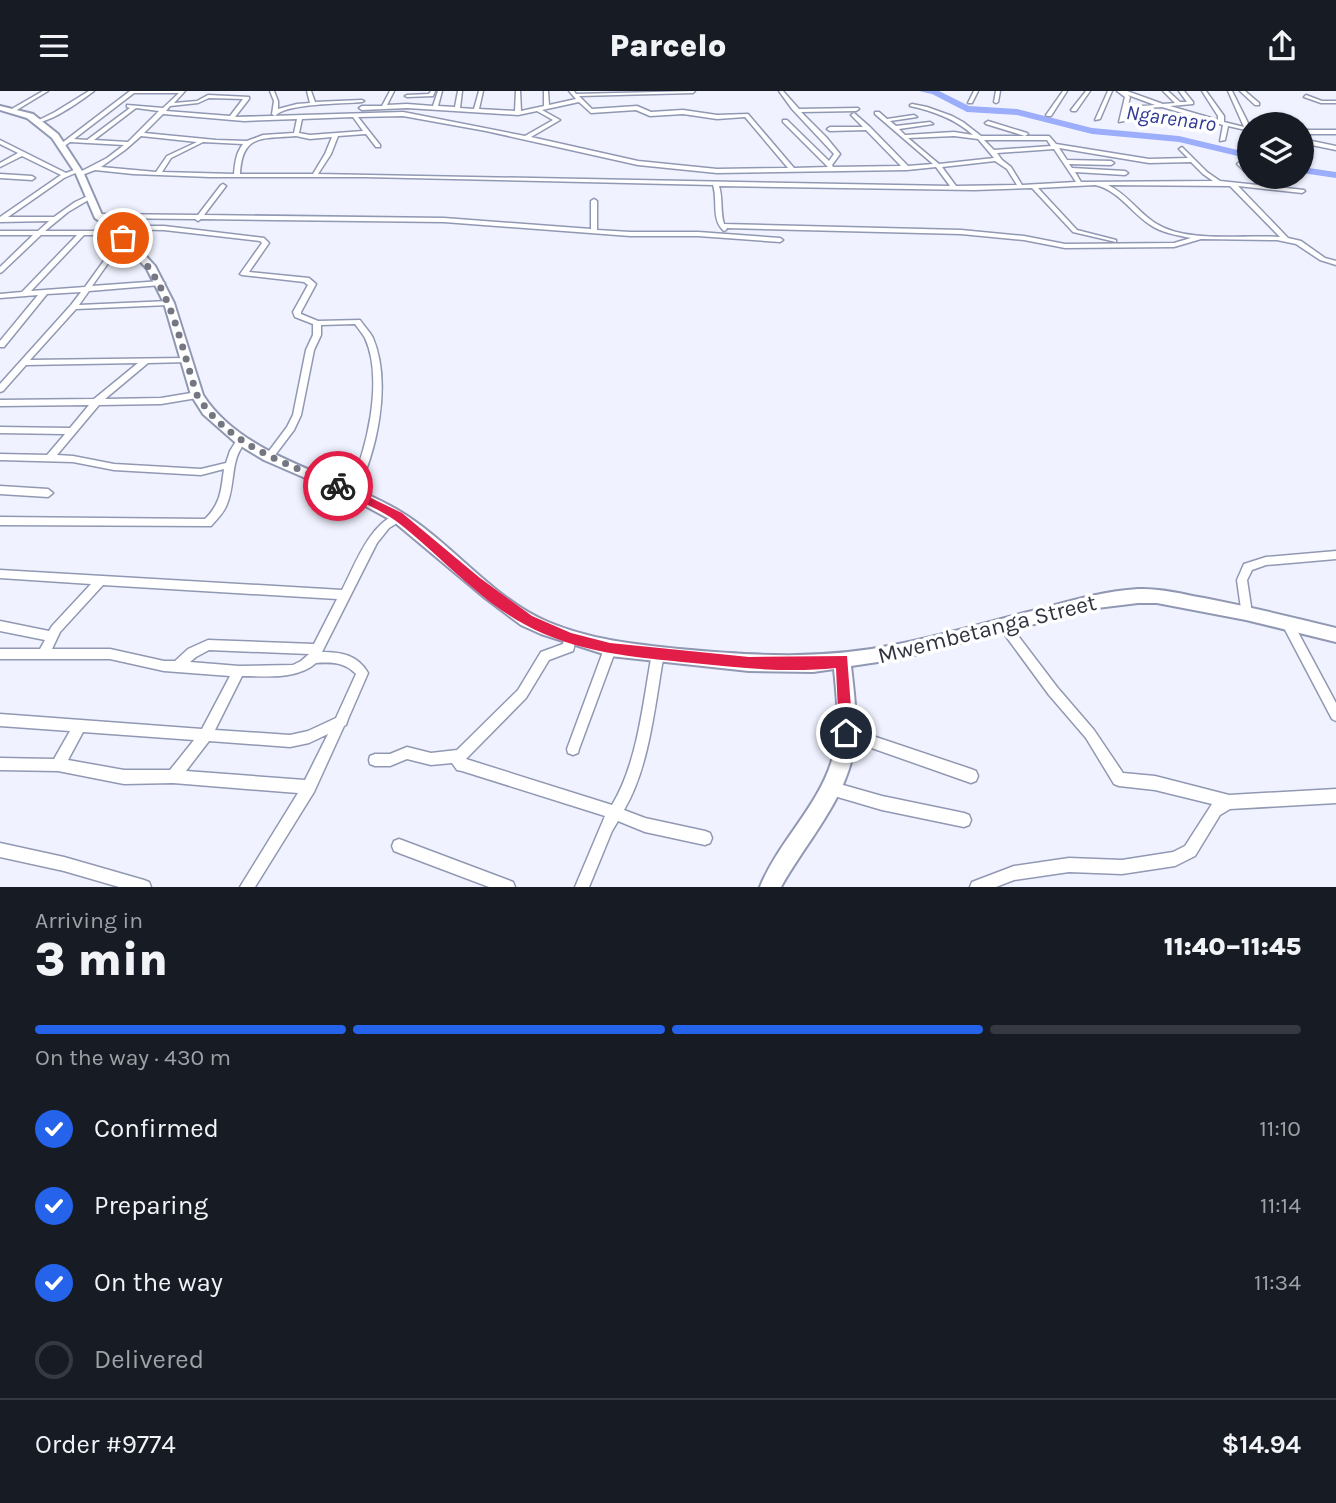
<!DOCTYPE html>
<html lang="en">
<head>
<meta charset="utf-8">
<style>
  body { margin:0; font-family:Karla,sans-serif; background:#242831; color:#f1f3f6; height:100vh; display:flex; flex-direction:column; font-size:26px; white-space:nowrap }
  * { box-sizing:border-box; margin:0 }
  p { font-size:23px; color:#9ea1a6 }
  .icon { flex:none; width:38px; height:38px; fill:none; stroke:currentColor; stroke-width:2; stroke-linecap:round; stroke-linejoin:round }
  .map { position:relative; height:796px; overflow:hidden }
  .sheet { display:flex; flex-direction:column; background:#171b24; flex:1 }
  .sheet>* { flex:none }
  .tools { position:absolute; left:1237px; top:21px; display:grid; gap:14px }
  .tools a { display:grid; place-items:center; width:77px; height:77px; border-radius:50%; background:#171b24; box-shadow:0 2px 5px #0004; font-size:35px }
  .pin { position:absolute; display:grid; place-items:center; width:60px; height:60px; color:#fff; margin:-30px; border:4px solid #fff; border-radius:50%; box-shadow:0 2px 7px #0007 }
  .courier { position:absolute; display:grid; place-items:center; width:70px; height:70px; margin:-35px; border:5px solid #e11d48; border-radius:50%; background:#fff; color:#222; box-shadow:0 2px 9px #0007 }
  .overview em { font-style:normal; font-weight:800 }
  .overview div { display:flex; flex-direction:column-reverse }
  .overview { display:flex; align-items:center; justify-content:space-between; height:119px; padding:0 35px }
  h1 { font-size:46px; font-weight:800; line-height:52px }
  .bar { display:grid; grid-template-columns:repeat(4,1fr); gap:10px 7px; align-content:center; height:84px; padding:0 35px }
  .bar i { height:9px; border-radius:5px; background:#363941 }
  .bar .selected { background:#2563eb }
  .bar p { grid-column:span 4 }
  .line { display:flex; align-items:center; gap:18px; padding:0 35px; border-top:2px solid #363941 }
  .line div { flex:1 }
  ol { padding:0 35px; list-style:none }
  li { display:flex; align-items:center; gap:21px; height:77px }
  li p { margin-inline-start:auto }
  li .icon { padding:7px; border-radius:50%; background:#2563eb; color:#fff; stroke-width:4 }
  li:last-child { color:#9ea1a6 }
  li i { width:38px; height:38px; border:4px solid #363941; border-radius:50% }
  header { display:flex; justify-content:space-between; align-items:center; height:91px; padding:0 35px; background:#171b24; font-size:32px; font-weight:800 }
  .map>svg:first-child { display:block }
  .lines { fill:none; stroke-linecap:round; stroke-linejoin:round }
  .river { fill:#9badfb; fill-rule:evenodd }
  .street-casing { stroke:#9198b3; stroke-width:3 }
  .secondary-casing { stroke:#9198b3; stroke-width:4 }
  .street { fill:#fff; fill-rule:evenodd }
  .secondary { fill:#fff; fill-rule:evenodd }
  .route { fill:#e11d48 }
  .done { stroke:#747782; stroke-width:7; stroke-dasharray:0 12.6 }
  .labels { text-anchor:middle; dominant-baseline:central; stroke-width:7; stroke-linejoin:round; paint-order:stroke }
  .far-water-label { font-size:21px; font-style:italic; fill:#323b94; stroke:#fff }
  .street-label { font-size:23px; fill:#31343f; stroke:#fff }
</style>
</head>
<body>
<header><svg class="icon" aria-label="menu" viewBox="0 0 24 24"><path d="M4 6h16M4 12h16M4 18h16"/></svg>Parcelo<svg class="icon" aria-label="share" viewBox="0 0 24 24"><path d="M12 15V3M7 8l5-5 5 5M5 13v7h14v-7"/></svg></header>
<div class="map">
<svg width="1336" height="796" viewBox="0 0 1336 796">
  <rect width="100%" height="100%" fill="#f0f3ff"/>
  <g class="lines">
    <g class="river">
      <path d="M919,0H939L969,15L1017,18L1092,37L1179,45L1250,62V68L1179,51L1092,43L1017,24L967,21L932,3Z"/>
      <path d="M1302,76L1336,81V87L1302,82Z"/>
    </g>
    <g class="street-casing">
      <g id="street">
        <path d="M43,0H48L15,20L10,19Z"/>
        <path d="M89,0H94C82,9 49,33 35,31L55,21Z"/>
        <path d="M130,0H185L174,12L197,10L208,4L249,6V8L235,26L403,21L525,45L553,29L537,20L518,24L407,17L362,19L359,17L362,15H382L390,0H394L387,14L407,13L433,15L438,0H442L438,15L455,16L458,0H462L460,17L474,18L479,0H483L479,18L515,20L516,0H520L521,20L544,15V0H548L549,14L576,8L569,0H574L576,3L695,0L693,2L579,5L592,18L637,15L651,21L683,19L717,24L748,23L794,77L828,76L783,31V29H787L829,70L834,63L792,18L779,0H783L799,18L858,17L859,18L856,20L801,21L826,46L840,63L832,74L833,76L901,75L866,39L830,40L827,38L830,36H863L851,24L854,22L870,36L908,75L933,73L875,23V21H879L887,28L914,24L917,26L890,30L896,35L930,31L933,33L899,38L905,44L954,41L973,44C955,28 934,20 910,15V14L912,13L927,16L952,25L963,31L981,45H1049L1056,53L1149,68L1188,67L1179,58L1182,56L1207,81L1220,90L1304,99L1305,100L1302,102L1238,95L1288,147L1301,150L1325,167L1336,170V174L1320,169L1296,153L1277,149L1201,148L1174,156L1065,157L1024,149L961,143L727,137L726,139L724,140C711,129 718,110 713,94L364,86H210L133,83L95,79L82,84H78V82L107,67L124,54L70,51L63,56L58,55ZM134,2H179L163,17L127,14V16L130,17L87,49L74,48ZM209,7L243,8L230,25L166,20L170,15L198,12ZM579,11L591,22L636,19L650,25L683,23L717,28L745,26L788,77L717,78L638,70L531,46L560,29L542,19ZM136,17L159,20L128,51L94,49ZM163,23L244,30L297,28L294,42L263,44L247,50L216,49L144,42ZM403,25L486,40L638,74L717,82L907,79L936,76L950,95L318,83L331,63L338,45L366,43L376,56H380V54L358,26ZM353,26L363,40L310,44L299,42L302,28ZM141,45L197,51L167,65L156,81L101,76L125,59ZM296,45L310,48L332,46L325,63L313,83H240C242,42 263,48 296,45ZM954,45L978,48L994,67L939,73L908,47ZM984,49H1047L1051,55L994,59ZM203,51L243,53C236,62 235,72 234,83L162,81L171,67ZM1059,57L1149,72L1191,71L1203,83L1213,90L1081,91L1075,81L1125,84L1128,82L1125,80L1072,77L1069,73L1111,74L1114,72L1111,70L1067,69ZM1054,58L1076,91L1022,94L1011,76L1002,69L997,62ZM995,70L1007,78L1017,94L956,95L942,76ZM1095,94C1118,99 1130,120 1149,133C1161,142 1177,144 1191,147L1174,152L1065,153L1024,145L961,139L724,133C720,120 723,107 719,95L974,99L1032,97L1073,141L1116,151V149L1077,139L1038,97ZM1108,94L1230,95L1280,146C1243,143 1188,153 1155,132C1138,121 1127,103 1108,94Z"/>
        <path d="M270,0H274L278,10V18L297,13L310,12L307,0H311L315,11L362,9L364,10L362,11C343,13 286,12 275,25L272,23L274,10Z"/>
        <path d="M431,0H435L433,5L407,6L405,5L407,4L429,3Z"/>
        <path d="M974,0H978L972,12H968Z"/>
        <path d="M996,0H1000L998,11L996,12L994,11Z"/>
        <path d="M1063,0H1067L1051,25H1047L1046,24Z"/>
        <path d="M1086,0H1090L1076,20H1072L1071,19Z"/>
        <path d="M1108,0H1112L1100,28L1095,29Z"/>
        <path d="M1117,0H1127L1163,13L1175,12L1163,0H1168L1180,11H1187L1179,0H1184L1193,11V13L1170,15L1218,29V25L1202,0H1206L1224,25V31L1244,36L1228,0H1232L1250,36V40L1228,35L1225,49L1220,50L1223,34L1162,16L1146,17L1142,25H1138L1142,15L1155,14L1128,4L1130,6L1124,30L1119,31L1125,6Z"/>
        <path d="M1240,0H1245L1259,12V14H1255Z"/>
        <path d="M1306,4L1322,10H1336V12H1321L1304,6Z"/>
        <path d="M988,30L1027,42L1028,43L1025,45L986,33L985,32Z"/>
        <rect x="1302" y="39" width="34" height="4"/>
        <path d="M1302,48L1336,55V59L1302,52Z"/>
        <path d="M0,49L66,82L77,78L80,80L64,87L8,126H54L75,111L88,105L90,106V108L68,121L45,140H119L122,142L119,144H84L31,200L85,196L121,146L123,145L126,147L92,195L161,190L165,192L161,194L89,200L79,214L169,210L173,212L169,214L76,218L30,269L185,267H188V271L148,272L105,308L161,307L197,301L201,304L197,307L161,313L99,314L57,364L73,365L114,373L201,378L226,372L230,360L238,347H244L246,349C242,356 238,361 236,369C232,383 233,399 227,413C224,422 217,428 211,435L0,434V426L205,428C221,412 221,400 224,378L201,384L114,379L73,371L0,369V363L47,364L65,343L0,342V336L70,337L89,314L0,315V309L94,308L138,272L26,274L3,300L0,301V293L71,214L81,201L47,203L4,256H0V250L38,204L0,207V203L22,201L77,144H41L2,181L0,182V176L33,144H0V140H38L49,130L0,131V126L61,84L22,65L0,76V72L18,62L0,53Z"/>
        <path d="M1240,71L1250,79V85L1238,74L1237,73Z"/>
        <path d="M0,83L32,85L35,87L32,89L0,87Z"/>
        <path d="M223,93L226,95L204,124L444,127L591,138V110L594,108L597,110V139L630,141H698L780,147L783,149L780,151L698,145H630L444,131L201,128L198,130L195,128L98,127L95,125L98,123L198,124L221,94Z"/>
        <path d="M115,135H164L264,147L269,152L249,181L309,187L316,193L301,221V223L318,230L360,229C364,235 370,241 373,247C392,292 377,362 355,404H349L347,401C367,362 384,288 365,247C362,242 358,237 355,233L321,234V244L314,259L301,324L294,339L272,368H266L264,366L266,364L287,336L293,324L306,259L313,244V233L295,226L293,221L308,194L304,191L242,184L240,183L262,152L260,150L164,139L113,138L112,137Z"/>
        <path d="M0,395L48,398L53,402L48,406L0,403Z"/>
        <path d="M398,422L402,423L403,426L402,429L389,437L377,452L322,561C341,561 358,564 368,582L348,628L346,634L344,635L314,701L255,796H240L298,702L173,692L124,693L58,680L0,679V667L54,668L70,640L0,635V623L202,638L230,585L164,580L110,568H0V558H40L45,549L0,540V530L49,540L52,535L91,493L0,487V479L342,499C356,472 368,435 398,422ZM103,494L337,508L314,553L208,549L188,558L175,570H164L110,558H52L60,541ZM209,559L309,563L301,570L293,574L239,575L190,571L196,566ZM316,572C332,571 344,571 356,583L336,627L308,640L290,644L215,639L242,585C267,585 296,589 316,572ZM83,641L194,649L170,679H124L68,669ZM328,643L305,689L186,680L209,650L290,656L309,652Z"/>
        <path d="M1336,460V468L1266,474L1252,479L1247,489L1252,522L1250,525L1246,527L1242,525L1237,489L1244,473L1266,466Z"/>
        <path d="M1003,528L1007,530L1057,596L1094,639L1123,682L1155,685L1229,704L1336,698V712L1230,718L1220,724L1195,765L1175,775L1122,783L1069,781L1014,789L996,796H970L972,791L1014,775L1069,767L1122,769L1173,761L1185,755L1212,713L1155,699L1119,695L1114,693L1086,647L1049,604L999,536L997,533L999,530Z"/>
        <path d="M1288,528L1292,530L1336,612V630L1332,628L1282,533L1284,530Z"/>
        <path d="M569,542L573,543C575,549 575,554 573,560L549,569L526,607L466,668L612,714C638,671 643,611 652,562L654,558L658,557L662,558L664,562C655,612 650,675 624,719L645,727L705,740L710,742L712,747L710,752L705,754L645,741L618,730L612,740L589,796H575L605,725L462,680L457,679L452,672L431,674L407,668L390,675H375L370,673L369,669L370,665L375,663H390L407,656L431,662L457,659L518,599L541,561L563,553L565,543Z"/>
        <path d="M610,553L614,554L616,558L579,658L578,662L573,664L568,662L567,658L604,558L606,554Z"/>
        <path d="M846,636L971,678L976,680L978,685L976,690L971,692L846,648L842,646L840,642L842,638Z"/>
        <path d="M829,690L882,705L964,722L969,724L971,729L969,734L964,736L882,719L824,702L822,697L824,692Z"/>
        <path d="M399,748L508,789L513,791L515,796H489L399,762L394,760L392,755L394,750Z"/>
        <path d="M0,752L64,766L144,789L149,791L151,796H119L64,780L0,766Z"/>
      </g>
    </g>
    <g class="secondary-casing">
      <path id="secondary" d="M0,15L33,23L58,43L84,83L102,124L118,135L155,175L174,212L203,304C244,368 339,383 401,421C452,452 493,508 548,531C591,549 633,553 679,558C756,565 823,569 899,553C949,543 998,528 1048,516C1077,508 1107,500 1138,498C1160,497 1182,503 1204,507C1249,516 1292,526 1336,537V551L1246,529L1157,512H1138L1097,517L898,568L851,575C854,602 858,630 854,657C846,709 806,751 781,796H760C778,751 818,716 832,669C841,640 837,608 834,578L813,581L749,580L610,565L541,543L521,534L485,507L393,430L347,405L264,369L236,352L203,323L191,304L164,212L147,178L112,139L95,127L76,83L52,47L27,27L0,19Z"/>
    </g>
    <use href="#street" class="street"/>
    <use href="#secondary" class="secondary"/>
  </g>
  <path class="route" d="M338,391L402,422L480,487L532,525L571,542L610,552L749,566L847,565L853,642L851,647L846,649L841,647L839,642L836,577C788,582 740,577 693,572C634,566 576,562 524,533C477,508 438,462 396,430C378,417 354,408 334,398V392Z"/>
  <g class="lines">
    <path class="done" d="M123,147C172,193 177,243 197,304C228,355 287,372 338,395"/>
  </g>
  <g class="labels">
    <g class="far-water-label">
      <text transform="translate(1171 27) rotate(8)">Ngarenaro</text>
    </g>
    <g class="street-label">
      <text transform="translate(987 538) rotate(-14)">Mwembetanga Street</text>
    </g>
  </g>
</svg>
<div class="tools">
<a><svg class="icon" aria-label="layers" viewBox="0 0 24 24"><path d="M12 4l9 5-9 5-9-5zM3 14l9 5 9-5"/></svg></a>
</div>
<div class="pin" style="left:123px;top:147px;background:#ea580c"><svg class="icon" aria-label="bag" viewBox="0 0 24 24"><path d="M5 8h14l-1 12H6zM9 8a3 3 0 0 1 6 0"/></svg></div>
<div class="pin" style="left:846px;top:642px;background:#1f2937"><svg class="icon" aria-label="home" viewBox="0 0 24 24"><path d="M3 11l9-7 9 7M6 9v11h12V9"/></svg></div>
<div class="courier" style="left:338px;top:395px"><svg class="icon" aria-label="bike" viewBox="0 0 24 24"><circle cx="6" cy="16" r="4"/><circle cx="18" cy="16" r="4"/><path d="M6 16l4-8h5l3 8M10 8l3 8H6M13 5h3"/></svg></div>
</div>
<section class="sheet">
<div class="overview"><div><h1>3 min</h1><p>Arriving in</p></div><em>11:40–11:45</em></div>
<div class="bar"><i class="selected"></i><i class="selected"></i><i class="selected"></i><i></i><p>On the way · 430 m</p></div>
<ol>
<li><svg class="icon" aria-label="check" viewBox="0 0 24 24"><path d="M5 12l5 5 9-10"/></svg>Confirmed<p>11:10</p></li>
<li><svg class="icon" aria-label="check" viewBox="0 0 24 24"><path d="M5 12l5 5 9-10"/></svg>Preparing<p>11:14</p></li>
<li><svg class="icon" aria-label="check" viewBox="0 0 24 24"><path d="M5 12l5 5 9-10"/></svg>On the way<p>11:34</p></li>
<li><i></i>Delivered</li>
</ol>
<div class="line" style="height:91px"><div>Order #9774</div><b>$14.94</b></div>
</section>
</body>
</html>
